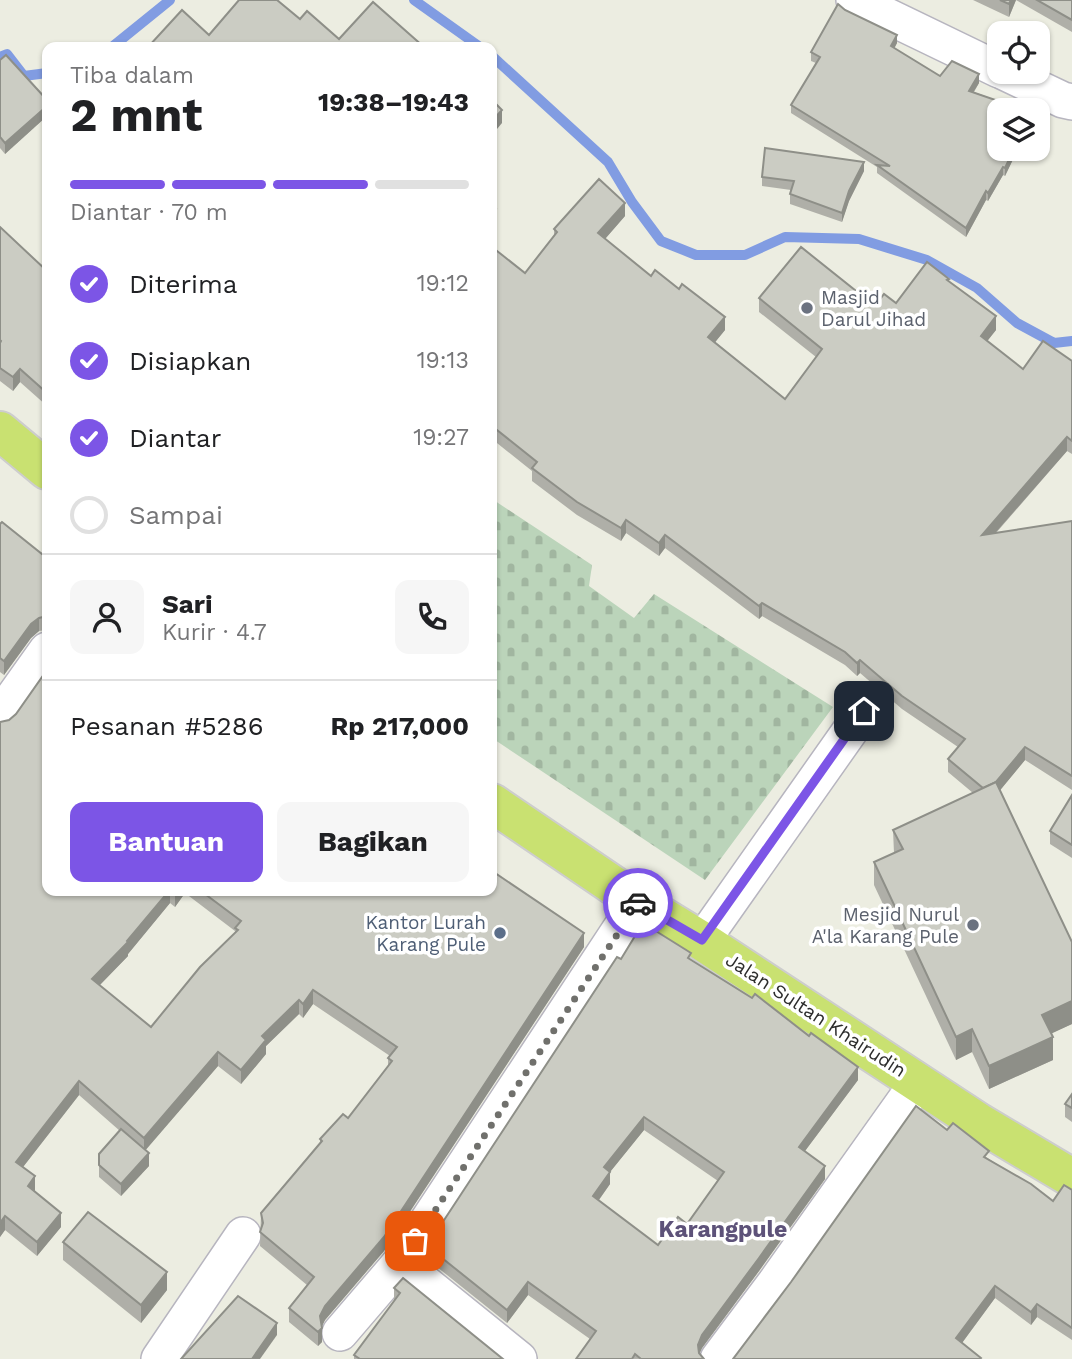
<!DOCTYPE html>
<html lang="id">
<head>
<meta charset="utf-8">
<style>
  body { margin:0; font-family:"Work Sans",sans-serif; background:#f6f6f6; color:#202124; height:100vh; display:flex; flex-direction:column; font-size:26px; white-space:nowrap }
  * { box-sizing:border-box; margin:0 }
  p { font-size:23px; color:#757577 }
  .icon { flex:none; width:38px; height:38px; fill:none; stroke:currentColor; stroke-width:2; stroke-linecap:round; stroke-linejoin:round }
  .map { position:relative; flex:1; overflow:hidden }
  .details { position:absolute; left:42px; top:42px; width:455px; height:854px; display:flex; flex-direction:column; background:#fff; border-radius:14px; box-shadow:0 2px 5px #0004 }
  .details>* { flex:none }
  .tools { position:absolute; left:987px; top:21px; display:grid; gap:14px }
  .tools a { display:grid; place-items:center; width:63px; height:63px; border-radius:14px; background:#fff; box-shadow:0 2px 5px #0004; font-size:35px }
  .pin { position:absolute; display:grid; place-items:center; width:60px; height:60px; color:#fff; margin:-30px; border-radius:14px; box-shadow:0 4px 10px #0006 }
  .courier { position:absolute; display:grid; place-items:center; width:70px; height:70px; margin:-35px; border:5px solid #7c55e6; border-radius:50%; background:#fff; color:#222; box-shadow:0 2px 9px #0007 }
  .overview em { font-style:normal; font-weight:700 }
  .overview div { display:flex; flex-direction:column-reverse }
  .overview { display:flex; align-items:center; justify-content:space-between; height:119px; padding:0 28px }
  h1 { font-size:46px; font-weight:700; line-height:52px }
  .bar { display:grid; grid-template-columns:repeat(4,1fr); gap:10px 7px; align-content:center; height:84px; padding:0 28px }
  .bar i { height:9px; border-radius:5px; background:#e0e0e0 }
  .bar .active { background:#7c55e6 }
  .bar p { grid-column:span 4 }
  .line { display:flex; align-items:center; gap:18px; padding:0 28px; border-top:2px solid #e0e0e0 }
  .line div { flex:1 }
  .round { display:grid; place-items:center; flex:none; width:74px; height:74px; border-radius:14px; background:#f6f6f6 }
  ol { padding:0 28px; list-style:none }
  li { display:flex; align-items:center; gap:21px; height:77px }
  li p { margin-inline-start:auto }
  li .icon { padding:7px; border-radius:50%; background:#7c55e6; color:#fff; stroke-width:4 }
  li:last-child { color:#757577 }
  li i { width:38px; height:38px; border:4px solid #e0e0e0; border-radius:50% }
  .action { display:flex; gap:14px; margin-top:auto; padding:14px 28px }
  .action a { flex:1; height:80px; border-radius:14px; background:#7c55e6; color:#fff; font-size:28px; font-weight:700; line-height:80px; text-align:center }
  .action a+a { background:#f6f6f6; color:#202124 }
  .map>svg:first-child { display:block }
  .cemetery { fill:url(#cemetery-stones) }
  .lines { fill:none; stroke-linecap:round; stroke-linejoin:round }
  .stream { stroke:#819ce2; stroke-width:10 }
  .minor-casing { stroke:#b7b5bf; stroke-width:38 }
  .major-casing { stroke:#cdcdcd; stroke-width:42 }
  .minor { stroke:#fff; stroke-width:35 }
  .major { stroke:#c9e171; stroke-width:38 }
  .wall { fill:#afafa8; fill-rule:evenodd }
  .shaded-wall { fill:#8e8f88 }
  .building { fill:#cbccc3; stroke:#8e8f88; stroke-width:2; fill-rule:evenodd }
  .done { stroke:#70706c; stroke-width:7; stroke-dasharray:0 12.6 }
  .route { stroke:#7c55e6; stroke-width:9 }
  .worship-dot { fill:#6b7280; stroke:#fff; stroke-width:2.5 }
  .service-dot { fill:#5c6f8a; stroke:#fff; stroke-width:2.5 }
  .labels { text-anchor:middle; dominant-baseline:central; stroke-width:7; stroke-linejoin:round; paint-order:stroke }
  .worship-label { font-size:19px; fill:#5b616d; stroke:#fff; text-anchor:start }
  .service-label { font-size:19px; fill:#4e5e75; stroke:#fff; text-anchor:end }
  .street-label { font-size:19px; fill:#2d2d2d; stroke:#fff }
  .quarter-label { font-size:23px; font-weight:bold; fill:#5d5279; stroke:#fff }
</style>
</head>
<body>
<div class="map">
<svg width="1072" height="1359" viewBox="0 0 1072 1359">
  <defs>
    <pattern id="cemetery-stones" width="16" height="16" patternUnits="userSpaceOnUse" patternTransform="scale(1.75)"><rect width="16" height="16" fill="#bbd4ba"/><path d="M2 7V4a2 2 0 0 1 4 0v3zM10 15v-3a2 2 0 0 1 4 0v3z" fill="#a1b6a0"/></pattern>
  </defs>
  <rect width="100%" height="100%" fill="#ecede1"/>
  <path class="cemetery" d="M492,499L592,565L589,586L634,618L654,594L833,707L705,880L492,738Z"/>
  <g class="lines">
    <g class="stream">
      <path d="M414,0L480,47"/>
      <path d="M112,47L170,0"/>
      <path d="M492,56L608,162L632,202L661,241L696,255H745L785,237L859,239L927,260L977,288L1017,323L1054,343L1072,341"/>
      <path d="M0,57L7,54L24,76L47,73"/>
    </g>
    <g class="minor-casing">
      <g id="minor">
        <path d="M854,0L999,70"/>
        <path d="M1004,72L1063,100L1072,102"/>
        <path d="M0,716L47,650"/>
        <path d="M702,941L864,711"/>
        <path d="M400,1263L519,1359"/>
        <path d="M340,1333L400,1263L638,902"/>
        <path d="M159,1359L243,1235"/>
        <path d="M718,1359L775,1283L918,1082"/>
      </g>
    </g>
    <g class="major-casing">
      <g id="major">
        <path d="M0,431L47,470"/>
        <path d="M492,803L638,902L702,941L978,1122L1072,1178"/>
      </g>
    </g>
    <use href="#minor" class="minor"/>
    <use href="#major" class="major"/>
  </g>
  <g class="wall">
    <path d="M973,0H1072V32L1016,0L1009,17Z"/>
    <path d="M845,10L897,43L894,48L940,76L979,83L974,92L1004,103L1034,110L999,149H1018L1005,176L1003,175L988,201L986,200L966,237L877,173V167L791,113V105L816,63L811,61V52Z"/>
    <path d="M0,60L47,100V116L5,154L0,148Z"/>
    <path d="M864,171L849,201L842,222L790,204V194L791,190L762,186V177Z"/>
    <path d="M625,216L605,239L651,276L725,330L715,342L785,399L816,357L759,312V298L875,306L896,303L949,281L996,330L987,341L1023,369L1072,361V454L1067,451L996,533L1072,521V790L1025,760L1000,790L1072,942V1024L1051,1033L1053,1060L989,1089L972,1052L956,1060L874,885V862L894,853L893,830L973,793L948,772V759L958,747L902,709L860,673L857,676L845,665L762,616L759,619L665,548L659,556L626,533L621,541L577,515L532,481V471L492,439V247L525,273L554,236V229Z"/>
    <path d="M0,227L47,271V406L20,382L13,391L0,381Z"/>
    <path d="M0,524L42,554L47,548V630L39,631L31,638L4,675L0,672Z"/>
    <path d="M16,714L47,891H492L584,947L384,1251L325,1320L322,1326V1342L318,1346L289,1322V1308L307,1285L260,1246L261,1213L320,1143V1139L348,1118L388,1066V1058L390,1056L313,1004L303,1018L299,1014L266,1046V1054L241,1084L218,1066L145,1150L149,1166L121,1196L99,1177V1154L120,1131L79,1095L23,1167L35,1191L61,1227L37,1256L5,1230L0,1237V722L9,720ZM185,893L235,931V933L151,1027L99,986L128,956V954L170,903L175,907Z"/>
    <path d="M1072,795V858L1050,844V831Z"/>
    <path d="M621,959L691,960L858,1080L805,1151L825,1179L759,1271L702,1348L699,1354L704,1359H576L590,1339L528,1295L507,1323L427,1259V1246ZM644,1130L718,1181L687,1224L658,1245L599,1200L610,1184V1172Z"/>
    <path d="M1072,1094V1122L1065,1117V1104Z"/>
    <path d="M947,1130L989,1159L1053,1201L1072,1190V1340L1037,1317L1031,1325L995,1298L962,1343L981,1359H733Z"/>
    <path d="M63,1242L167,1290L141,1323L63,1260Z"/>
    <path d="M394,1288L503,1359H354V1355L394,1301Z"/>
  </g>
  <g class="shaded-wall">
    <path d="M1011,0H1016L1009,17V4Z"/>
    <path d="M897,35V43L891,55V46Z"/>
    <path d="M979,74V83L969,99V91Z"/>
    <path d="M47,106V116L5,154V143Z"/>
    <path d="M502,110V123L492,135V121Z"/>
    <path d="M1014,149H1018L1005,176V168Z"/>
    <path d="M864,162V171L849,201L842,222V213L849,191Z"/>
    <path d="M1003,167V175L988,201V193Z"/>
    <path d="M986,191V200L966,237V228Z"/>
    <path d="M625,203V216L598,247V233Z"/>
    <path d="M496,209V222L492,229V216Z"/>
    <path d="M996,316V330L981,349V336Z"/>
    <path d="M725,317V330L708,351V337Z"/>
    <path d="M20,369V382L13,391V377Z"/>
    <path d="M1067,437V451L982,548V535Z"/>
    <path d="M626,520V533L621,541V528Z"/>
    <path d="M665,535V548L659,556V543Z"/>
    <path d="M762,603V616L759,619V606Z"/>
    <path d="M39,618V631L31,638L4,675V661L31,624Z"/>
    <path d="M860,660V673L857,676V663Z"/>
    <path d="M1025,747V760L988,805V792Z"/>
    <path d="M169,891H170V903L128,954V956L92,993V979L127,941Z"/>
    <path d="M176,891H185V893L175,907V893Z"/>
    <path d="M584,933V947L384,1251L325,1320L320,1330V1316L325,1306Z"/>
    <path d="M313,990V1004L303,1018V1004Z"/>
    <path d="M299,1000V1014L266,1046V1054L241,1084V1070L262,1036Z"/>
    <path d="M1072,1001V1024L1042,1038V1015Z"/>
    <path d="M972,1029V1052L956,1060V1037Z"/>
    <path d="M1053,1037V1060L989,1089V1066Z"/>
    <path d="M218,1052V1066L144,1152V1138Z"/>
    <path d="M858,1067V1080L799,1159V1147Z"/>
    <path d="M79,1081V1095L16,1176V1162Z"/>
    <path d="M644,1117V1130L610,1172V1184L593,1208V1196L604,1167Z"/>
    <path d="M149,1153V1166L121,1196V1184Z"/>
    <path d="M825,1166V1179L759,1271L702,1348L698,1357V1345L702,1335Z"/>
    <path d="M35,1176V1190L28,1200V1186Z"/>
    <path d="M61,1213V1227L37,1256V1242Z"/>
    <path d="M5,1216V1230L0,1237V1223Z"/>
    <path d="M167,1272V1290L141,1323V1305Z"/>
    <path d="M528,1282V1295L507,1323V1310Z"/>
    <path d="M995,1286V1298L956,1351V1338Z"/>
    <path d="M1037,1304V1317L1031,1325V1312Z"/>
    <path d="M277,1323V1335L260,1359H252Z"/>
    <path d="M322,1328V1342L318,1346V1332Z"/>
  </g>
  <g class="building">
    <path d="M239,0H277L300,19L307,11L339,39L373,2L424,47H148L182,10L209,35Z"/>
    <path d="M1000,0H1011L1009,4Z"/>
    <path d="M1037,0H1072V20Z"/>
    <path d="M838,4L845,10L897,35L891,46L940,76L952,61L979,74L969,91L1004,103L1034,106L1032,110H999V149H1014L1005,168L1003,167L988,193L986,191L966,228L877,165L890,166L791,105L820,57L811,52Z"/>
    <path d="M6,55L47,100V106L5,143L0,137V60Z"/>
    <path d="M492,100L502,110L492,121Z"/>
    <path d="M765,148L864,162L849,191L842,213L790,194L794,181L762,177Z"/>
    <path d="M599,179L625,203L598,233L651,276L655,270L679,289L682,284L725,317L708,337L785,399L822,349L759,298L801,247L875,306L884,294L896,303L927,262L949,279L947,280L996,316L981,336L1023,369L1043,341L1072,361V441L1067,437L982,535L1072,521V776L1025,747L996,782L983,788L948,759L965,739L902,696L860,660L857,663L845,652L762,603L759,606L665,535L659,543L626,520L621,528L577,502L532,468L537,462L492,426V247L525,273L557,232L554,229Z"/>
    <path d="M492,206L496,209L492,216Z"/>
    <path d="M0,227L47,271V393L20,369L13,377L0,368V343L1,341L0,340Z"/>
    <path d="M2,522L42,554L47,548V616L39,618L31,624L4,661L0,658V524Z"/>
    <path d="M47,670V891H169L127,941L128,942L92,979L151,1027L200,967L238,930L235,928L241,921L201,891H492V871L584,933L384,1237L325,1306L320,1316L322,1328L318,1332L289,1308L314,1277L260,1232L263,1223L261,1213L322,1141L320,1139L343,1114L348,1118L392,1061L388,1058L397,1047L313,990L303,1004L299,1000L262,1036L266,1040L241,1070L218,1052L144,1138L79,1081L16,1162L35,1176L28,1186L61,1213L37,1242L5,1216L0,1223V722L9,720L16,714Z"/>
    <path d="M996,782L1072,942V1001L1042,1015L1053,1037L989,1066L972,1029L956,1037L874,862L903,849L893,830Z"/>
    <path d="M1072,795V845L1050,831Z"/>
    <path d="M643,923L691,953L688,958L752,998L755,994L809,1036L811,1033L858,1067L799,1147L825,1166L759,1258L702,1335L698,1345L699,1353L704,1359H641L635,1354L632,1359H576L596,1331L528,1282L507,1310L427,1246L617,957L621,959ZM644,1117L724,1172L687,1224L678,1217L658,1245L593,1196L610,1172L604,1167Z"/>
    <path d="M1072,1094V1108L1065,1104Z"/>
    <path d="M916,1106L947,1130L953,1123L989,1151L984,1157L1031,1184L1053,1201L1064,1185L1072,1190V1328L1037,1304L1031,1312L995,1286L956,1338L981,1358L980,1359H733L791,1282Z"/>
    <path d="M121,1129L149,1153L121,1184L99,1165V1154Z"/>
    <path d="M88,1212L167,1272L141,1305L63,1242Z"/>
    <path d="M403,1278L503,1359H360L354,1355L400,1293L394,1288Z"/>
    <path d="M238,1296L277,1323L252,1359H181Z"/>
  </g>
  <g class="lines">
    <path class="done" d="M415,1241L638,903"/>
    <path class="route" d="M638,903L702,940L864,711"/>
  </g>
  <g class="worship-dot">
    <circle cx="807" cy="308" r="7"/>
    <circle cx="973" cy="925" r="7"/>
  </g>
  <circle class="service-dot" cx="500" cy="933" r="7"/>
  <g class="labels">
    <g class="worship-label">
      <text x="821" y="297">Masjid<tspan x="821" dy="22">Darul Jihad</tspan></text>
      <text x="959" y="914" text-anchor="end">Mesjid Nurul<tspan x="959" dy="22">A'la Karang Pule</tspan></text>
    </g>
    <g class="service-label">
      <text x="486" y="922">Kantor Lurah<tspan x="486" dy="22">Karang Pule</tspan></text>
    </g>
    <g class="street-label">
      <text transform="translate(816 1015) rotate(33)">Jalan Sultan Khairudin</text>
    </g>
    <g class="quarter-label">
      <text x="723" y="1229">Karangpule</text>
    </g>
  </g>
</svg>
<div class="tools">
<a><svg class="icon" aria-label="locate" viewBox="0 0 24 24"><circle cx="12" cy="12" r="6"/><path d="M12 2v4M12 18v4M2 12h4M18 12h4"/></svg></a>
<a><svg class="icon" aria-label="layers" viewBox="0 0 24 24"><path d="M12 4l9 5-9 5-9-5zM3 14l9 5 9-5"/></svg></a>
</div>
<div class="pin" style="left:415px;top:1241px;background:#ea580c"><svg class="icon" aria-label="bag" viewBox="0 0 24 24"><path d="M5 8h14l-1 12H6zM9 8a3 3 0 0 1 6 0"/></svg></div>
<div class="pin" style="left:864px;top:711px;background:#1f2937"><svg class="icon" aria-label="home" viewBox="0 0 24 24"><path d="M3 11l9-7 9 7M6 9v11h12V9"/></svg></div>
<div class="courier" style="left:638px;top:903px"><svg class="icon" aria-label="car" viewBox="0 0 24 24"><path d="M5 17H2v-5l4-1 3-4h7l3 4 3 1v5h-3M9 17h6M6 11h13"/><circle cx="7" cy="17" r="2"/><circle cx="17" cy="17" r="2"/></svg></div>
<section class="details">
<div class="overview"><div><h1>2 mnt</h1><p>Tiba dalam</p></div><em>19:38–19:43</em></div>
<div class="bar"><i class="active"></i><i class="active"></i><i class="active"></i><i></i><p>Diantar · 70 m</p></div>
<ol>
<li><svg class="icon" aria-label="check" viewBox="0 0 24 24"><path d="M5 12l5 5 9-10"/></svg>Diterima<p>19:12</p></li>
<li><svg class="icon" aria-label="check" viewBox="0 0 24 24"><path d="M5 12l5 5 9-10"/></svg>Disiapkan<p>19:13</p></li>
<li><svg class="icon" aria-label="check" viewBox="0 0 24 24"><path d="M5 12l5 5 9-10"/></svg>Diantar<p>19:27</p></li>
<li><i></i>Sampai</li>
</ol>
<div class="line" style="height:126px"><a class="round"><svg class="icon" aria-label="person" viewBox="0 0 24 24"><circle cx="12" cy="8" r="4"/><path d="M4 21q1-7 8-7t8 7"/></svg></a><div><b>Sari</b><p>Kurir · 4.7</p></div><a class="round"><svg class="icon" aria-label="phone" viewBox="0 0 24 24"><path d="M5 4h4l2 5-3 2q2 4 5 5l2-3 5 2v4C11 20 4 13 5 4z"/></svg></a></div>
<div class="line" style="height:91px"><div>Pesanan #5286</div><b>Rp 217,000</b></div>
<div class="action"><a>Bantuan</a><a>Bagikan</a></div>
</section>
</div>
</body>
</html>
